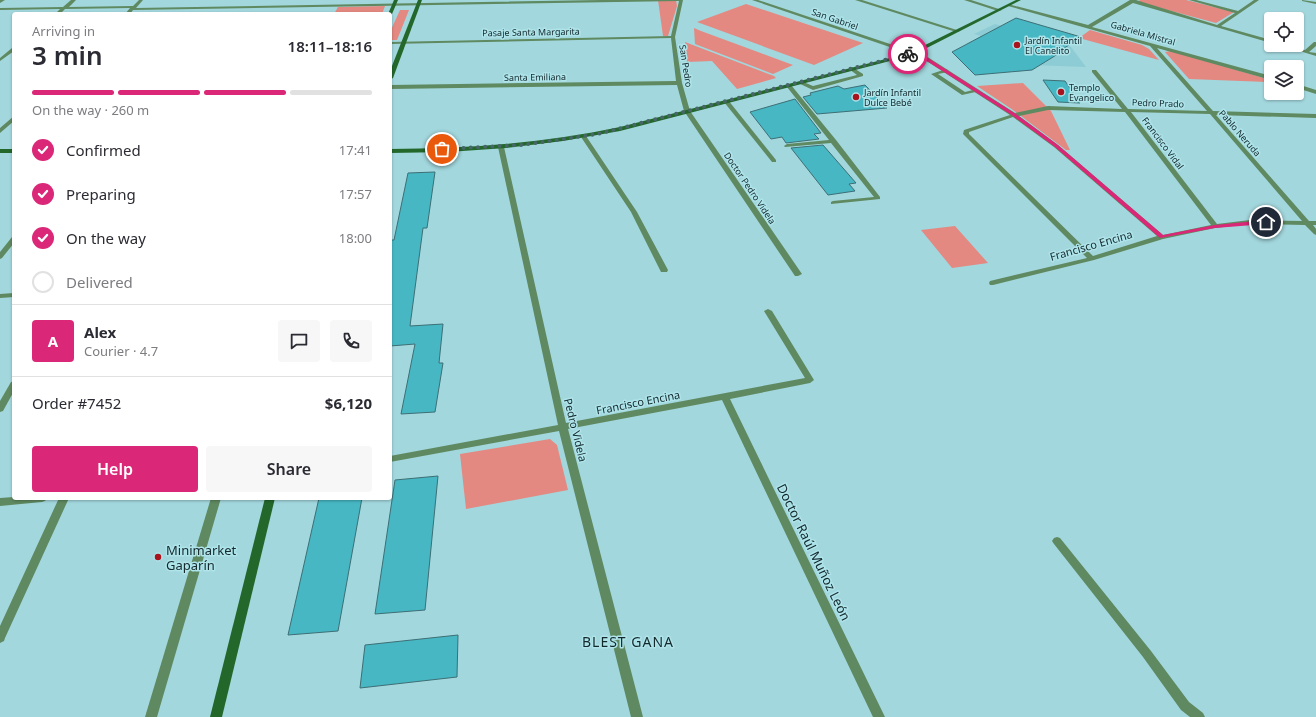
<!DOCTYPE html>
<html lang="en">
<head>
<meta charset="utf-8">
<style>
  body { margin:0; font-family:"Noto Sans",sans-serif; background:#f7f7f7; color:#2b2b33; height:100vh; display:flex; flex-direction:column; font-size:15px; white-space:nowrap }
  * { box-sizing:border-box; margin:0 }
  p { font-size:13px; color:#7c7c81 }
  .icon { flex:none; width:22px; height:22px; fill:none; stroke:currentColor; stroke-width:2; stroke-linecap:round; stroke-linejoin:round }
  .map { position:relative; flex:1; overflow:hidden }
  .panel { position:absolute; left:12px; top:12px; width:380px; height:488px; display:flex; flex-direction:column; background:#fff; border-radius:4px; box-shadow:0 1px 3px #0004 }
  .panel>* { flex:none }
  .tools { position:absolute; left:1264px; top:12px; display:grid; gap:8px }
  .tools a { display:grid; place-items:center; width:40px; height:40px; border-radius:4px; background:#fff; box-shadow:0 1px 3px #0004; font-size:20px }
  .pin { position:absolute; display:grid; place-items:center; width:34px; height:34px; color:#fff; margin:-17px; border:2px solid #fff; border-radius:50%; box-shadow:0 1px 4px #0007 }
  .courier { position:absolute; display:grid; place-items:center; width:40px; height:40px; margin:-20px; border:3px solid #db2777; border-radius:50%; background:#fff; color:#222; box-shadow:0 1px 5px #0007 }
  .head em { font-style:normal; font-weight:600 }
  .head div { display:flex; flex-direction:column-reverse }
  .head { display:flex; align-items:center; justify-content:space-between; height:68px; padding:0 20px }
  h1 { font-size:26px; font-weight:600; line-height:30px }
  .bar { display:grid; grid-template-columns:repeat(4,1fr); gap:6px 4px; align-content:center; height:48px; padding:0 20px }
  .bar i { height:5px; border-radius:3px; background:#e1e1e2 }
  .bar .selected { background:#db2777 }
  .bar p { grid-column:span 4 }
  .line { display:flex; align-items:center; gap:10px; padding:0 20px; border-top:1px solid #e1e1e2 }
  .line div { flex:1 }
  .round { display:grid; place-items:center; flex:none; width:42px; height:42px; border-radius:4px; background:#f7f7f7 }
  ol { padding:0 20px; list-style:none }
  li { display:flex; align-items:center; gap:12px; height:44px }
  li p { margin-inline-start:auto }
  li .icon { padding:4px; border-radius:50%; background:#db2777; color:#fff; stroke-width:4 }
  li:last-child { color:#7c7c81 }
  li i { width:22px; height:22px; border:2px solid #e1e1e2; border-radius:50% }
  .primary-button { display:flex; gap:8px; margin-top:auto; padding:8px 20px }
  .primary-button a { flex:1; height:46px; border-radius:4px; background:#db2777; color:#fff; font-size:16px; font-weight:600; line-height:46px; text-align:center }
  .primary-button a+a { background:#f7f7f7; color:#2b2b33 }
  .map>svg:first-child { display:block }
  .built { fill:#8dccd4 }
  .green { fill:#e38981 }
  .building { fill:#46b7c3; stroke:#3d6f75 }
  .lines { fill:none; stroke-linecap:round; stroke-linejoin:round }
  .service { fill:#5f8960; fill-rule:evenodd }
  .minor { fill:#5f8960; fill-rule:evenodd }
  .tertiary { fill:#5f8960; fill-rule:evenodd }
  .secondary { fill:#23672b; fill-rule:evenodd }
  .route { fill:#db2777 }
  .done { stroke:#46666a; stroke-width:4; stroke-dasharray:0 7.2 }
  .poi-dot { fill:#a8131e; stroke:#aee4ea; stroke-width:1.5 }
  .labels { text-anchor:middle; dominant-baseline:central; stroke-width:3; stroke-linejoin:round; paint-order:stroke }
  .far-street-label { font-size:9px; fill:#14292c; stroke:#aee4ea }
  .far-poi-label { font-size:9px; fill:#14292c; stroke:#aee4ea; text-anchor:start }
  .street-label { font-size:11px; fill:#14292c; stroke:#aee4ea }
  .near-poi-label { font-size:13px; fill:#14292c; stroke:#aee4ea; text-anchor:start }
  .near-street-label { font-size:13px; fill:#14292c; stroke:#aee4ea }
  .near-neighbourhood-label { font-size:14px; letter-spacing:1px; fill:#14292c; stroke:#aee4ea }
</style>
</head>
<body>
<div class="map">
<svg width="1316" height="717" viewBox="0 0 1316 717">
  <rect width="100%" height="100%" fill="#a2d7dd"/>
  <path class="built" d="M995,24L1071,47L1086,67L1001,64L968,43L981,36L974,34Z"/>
  <g class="green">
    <path d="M658,0H676L677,6L668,36H663Z"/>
    <path d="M1140,0H1186L1234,12L1216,23L1138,2Z"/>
    <path d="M746,4L863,43L814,65L697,22Z"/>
    <path d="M385,6L382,14H334L338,7Z"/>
    <path d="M400,10H409L397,40H390V32Z"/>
    <path d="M694,28L701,31L793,65L773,74L695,44Z"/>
    <path d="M1090,30L1142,45L1149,49L1159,60L1079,38Z"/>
    <path d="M685,42L774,76L776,78L737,89L712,61L687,62Z"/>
    <path d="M1171,51L1271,80L1267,82L1189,79L1165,52Z"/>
    <path d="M1023,83L1051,111L1070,150H1066L1013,110L977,86Z"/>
    <path d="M955,226L988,263L952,268L921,230Z"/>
    <path d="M550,439L557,445L568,490L466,509L460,454Z"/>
  </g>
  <g class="building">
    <path d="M1016,18L1081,37L1063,49H1066L1032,70L975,75L952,52Z"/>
    <path d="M1043,80L1065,81L1080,103L1058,102Z"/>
    <path d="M865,85L887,108L817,114L803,97L811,95L810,93L838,86L844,89Z"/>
    <path d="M795,99L821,133L814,134L819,139L786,143L782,137L771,139L750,112Z"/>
    <path d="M823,145L856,183L849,184L855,191L828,195L791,148Z"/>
    <path d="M435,172L427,228H423L410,326L443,324L439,363H443L435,412L401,414L415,344L390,346V240H394L408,173Z"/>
    <path d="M438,476L425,610L375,614L395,480Z"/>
    <path d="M319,498H362L338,631L288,635Z"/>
    <path d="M458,635L457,677L360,688L365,645Z"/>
  </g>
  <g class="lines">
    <g class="service">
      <path d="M0,0H5L0,3Z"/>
      <path d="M852,67L863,74V76L813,90L798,83L801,81L813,86L857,75L849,69Z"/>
      <path d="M946,69L948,70V72L938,74L965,92L977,89L980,91L962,95L931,74Z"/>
      <path d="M789,84L791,85L836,140L880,197V199L831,204V202L833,201L874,197L831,143L785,147L784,146L787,144L829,140L787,87L786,86Z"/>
      <path d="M724,100H728L776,160V162H772L724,102Z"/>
      <path d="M584,135L586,136L637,212L668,270L667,272H661L631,212L581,137Z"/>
    </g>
    <g class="minor">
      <path d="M71,0H76L69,7L133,6L139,0H143L136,8L601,0H683L675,37L682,83L690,111L802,274L798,276H795L684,111L677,85L390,89V85L676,81L671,38L390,44V42L671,36L679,1L133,10L130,14H125L130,8L65,9L60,14H55L60,9L0,10V8L63,7Z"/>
      <path d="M752,0H758L926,56L1015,113L1048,106L1122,109L1092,72V70H1096L1128,109L1207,111L1150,46L1008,6V4L1088,25L1130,0H1136L1217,25L1235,13L1189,0H1196L1238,11L1254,0H1259L1221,26L1271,40V43L1133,3L1092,27L1271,76V80L1157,48L1213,111L1316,114V118L1216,115L1309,221H1316V225H1313L1316,229V235L1314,234L1305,225L1250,224L1215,228L1163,239L1094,260L993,285H990L989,283L990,281L1087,258L963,134L964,130L1010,115L922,58ZM1048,110L1125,112L1211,225L1163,235L1058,145L1019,116ZM1131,112L1210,114L1302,221L1250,220L1217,224ZM1013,117L1054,147L1157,236L1093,256L969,134V132Z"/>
      <path d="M855,0H862L960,31L956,32Z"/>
      <path d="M964,0H971L1002,10L998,11Z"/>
      <path d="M1314,42H1316V46L1309,52L1316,53V56L1280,45H1287L1305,50Z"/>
      <path d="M12,48H14V51L0,61V58Z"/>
      <path d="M1282,62L1287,63L1281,67H1275Z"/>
      <path d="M1297,84L1316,90V94L1297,88Z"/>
      <path d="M14,116V121L0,133V128Z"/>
      <path d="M501,145L504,147L566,423L805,378L764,311L768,309L772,311L814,380L810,383L730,399L885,717H873L722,400L568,429L643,717H631L559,431L390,462V456L558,425L498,147Z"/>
      <path d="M14,236V243L2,258L0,259V252L12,237Z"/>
      <path d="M14,293V297L0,298V294Z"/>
      <path d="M14,381V391L3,411L0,412V401L11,382Z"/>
      <path d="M14,497V498H47L45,501L42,502L0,506V498Z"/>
      <path d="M59,498H69L5,638L4,641L0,643V626Z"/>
      <path d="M211,498H221L157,717H145Z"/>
      <path d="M1057,537L1060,538L1151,651L1189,702L1203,713L1205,717H1190L1181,710L1143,657L1054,544L1052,541L1054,538Z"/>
    </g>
    <path class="tertiary" d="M1302,0L1316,2V4L1302,1Z"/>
    <g class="secondary">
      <path d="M394,0H398L392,14L390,15V14H388Z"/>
      <path d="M418,0H422L393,78L390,80V71Z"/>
      <path d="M1016,0H1021L913,55L620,131L563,141L506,148L448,152L390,153V149C468,149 544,143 620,127L909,53Z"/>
      <rect x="0" y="149" width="14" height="4"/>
      <path d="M265,498H275L222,717H210Z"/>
    </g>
  </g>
  <path class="route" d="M911,52L925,56L1016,114L1058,145L1163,235L1215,225L1266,220L1269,222L1266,224L1215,228L1160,238L1055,147L1013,116L922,58L906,54Z"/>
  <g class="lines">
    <path class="done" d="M442,149L521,145L598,134L908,54"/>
  </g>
  <g class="poi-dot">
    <circle cx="1017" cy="45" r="4"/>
    <circle cx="1061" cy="92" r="4"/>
    <circle cx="856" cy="97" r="4"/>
    <circle cx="158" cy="557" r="4"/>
  </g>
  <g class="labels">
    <g class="far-street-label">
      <text transform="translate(835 19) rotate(19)">San Gabriel</text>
      <text transform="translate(531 32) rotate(-1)">Pasaje Santa Margarita</text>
      <text transform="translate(1143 33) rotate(16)">Gabriela Mistral</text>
      <text transform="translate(686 66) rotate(81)">San Pedro</text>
      <text transform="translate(535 77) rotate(-1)">Santa Emiliana</text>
      <text transform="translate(1158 103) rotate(2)">Pedro Prado</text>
      <text transform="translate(1240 133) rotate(49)">Pablo Neruda</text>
      <text transform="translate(1163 143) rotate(53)">Francisco Vidal</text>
      <text transform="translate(750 188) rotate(56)">Doctor Pedro Videla</text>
    </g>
    <g class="far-poi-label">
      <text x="1025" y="40">Jardín Infantil<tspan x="1025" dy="10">El Canelito</tspan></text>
      <text x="1069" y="87">Templo<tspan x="1069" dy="10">Evangelico</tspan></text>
      <text x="864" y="92">Jardín Infantil<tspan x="864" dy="10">Dulce Bebé</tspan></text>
    </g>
    <g class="street-label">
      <text transform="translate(1091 245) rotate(-16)">Francisco Encina</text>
      <text transform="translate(638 402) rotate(-11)">Francisco Encina</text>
      <text transform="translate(576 430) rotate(76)">Pedro Videla</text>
    </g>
    <g class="near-poi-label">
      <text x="166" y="550">Minimarket<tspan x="166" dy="15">Gaparín</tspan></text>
    </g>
    <g class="near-street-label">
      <text transform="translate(814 552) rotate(64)">Doctor Raúl Muñoz León</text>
    </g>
    <g class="near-neighbourhood-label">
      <text x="628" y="641">BLEST GANA</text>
    </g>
  </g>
</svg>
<div class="tools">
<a><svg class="icon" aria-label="locate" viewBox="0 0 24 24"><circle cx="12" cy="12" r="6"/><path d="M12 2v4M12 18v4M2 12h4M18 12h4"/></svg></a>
<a><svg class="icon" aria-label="layers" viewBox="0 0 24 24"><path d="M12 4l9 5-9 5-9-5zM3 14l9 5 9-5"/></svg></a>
</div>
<div class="pin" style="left:442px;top:149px;background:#ea580c"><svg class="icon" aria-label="bag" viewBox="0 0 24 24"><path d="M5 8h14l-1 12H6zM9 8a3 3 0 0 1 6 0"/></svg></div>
<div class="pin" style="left:1266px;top:222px;background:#1f2937"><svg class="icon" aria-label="home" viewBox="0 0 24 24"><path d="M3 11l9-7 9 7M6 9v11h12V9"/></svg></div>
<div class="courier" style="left:908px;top:54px"><svg class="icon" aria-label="bike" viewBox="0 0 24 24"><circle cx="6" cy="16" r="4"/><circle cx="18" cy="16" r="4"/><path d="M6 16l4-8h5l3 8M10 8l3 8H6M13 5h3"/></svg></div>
<section class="panel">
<div class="head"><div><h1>3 min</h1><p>Arriving in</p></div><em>18:11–18:16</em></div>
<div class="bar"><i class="selected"></i><i class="selected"></i><i class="selected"></i><i></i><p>On the way · 260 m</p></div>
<ol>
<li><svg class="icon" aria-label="check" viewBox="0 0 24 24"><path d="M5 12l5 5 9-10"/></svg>Confirmed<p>17:41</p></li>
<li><svg class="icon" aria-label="check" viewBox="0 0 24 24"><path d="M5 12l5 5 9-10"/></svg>Preparing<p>17:57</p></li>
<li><svg class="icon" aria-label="check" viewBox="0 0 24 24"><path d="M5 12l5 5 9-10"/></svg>On the way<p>18:00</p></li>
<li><i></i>Delivered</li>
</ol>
<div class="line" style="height:72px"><b class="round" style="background:#db2777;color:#fff">A</b><div><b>Alex</b><p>Courier · 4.7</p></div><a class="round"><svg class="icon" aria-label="chat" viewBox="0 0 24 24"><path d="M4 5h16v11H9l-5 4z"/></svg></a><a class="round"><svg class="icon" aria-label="phone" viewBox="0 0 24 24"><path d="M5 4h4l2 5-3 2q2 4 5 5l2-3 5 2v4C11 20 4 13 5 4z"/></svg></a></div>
<div class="line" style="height:52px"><div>Order #7452</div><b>$6,120</b></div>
<div class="primary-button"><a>Help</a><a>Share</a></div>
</section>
</div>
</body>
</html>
